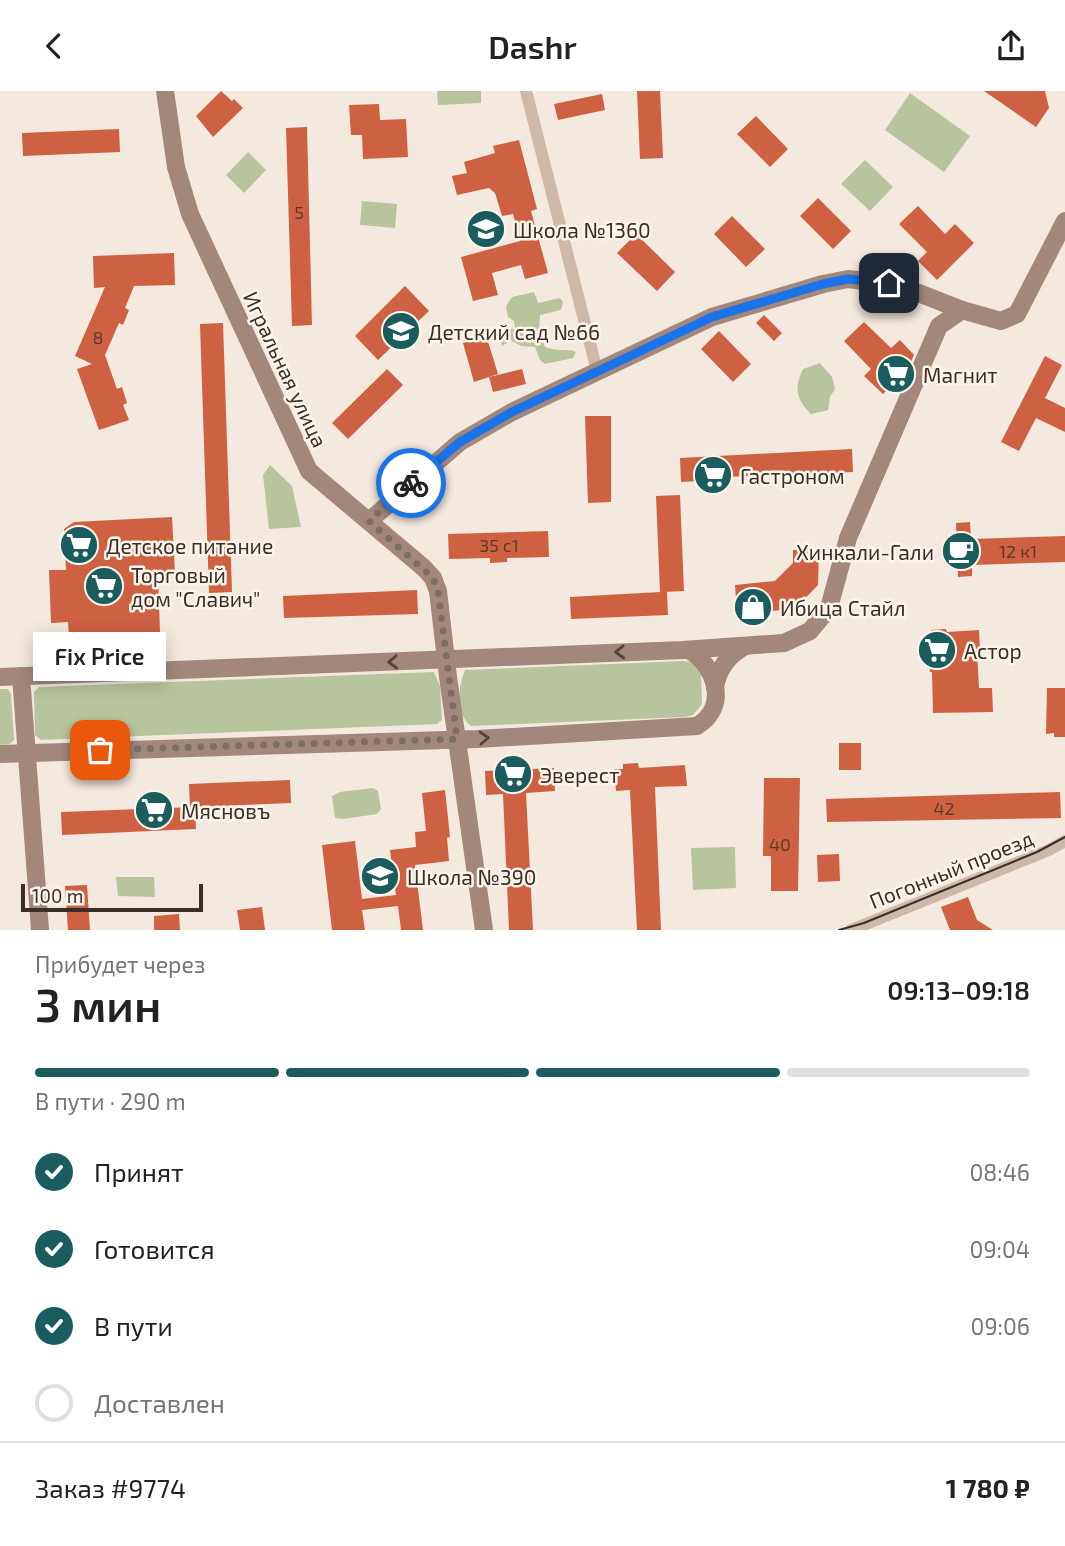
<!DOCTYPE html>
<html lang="ru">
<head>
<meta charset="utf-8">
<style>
  body { margin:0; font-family:"Exo 2",sans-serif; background:#f6f6f6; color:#222; height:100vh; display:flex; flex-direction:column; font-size:26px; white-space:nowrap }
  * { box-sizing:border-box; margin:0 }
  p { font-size:23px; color:#767676 }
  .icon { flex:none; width:38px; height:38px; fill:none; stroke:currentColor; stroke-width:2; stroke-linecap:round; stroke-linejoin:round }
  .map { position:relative; height:839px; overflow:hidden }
  .side { display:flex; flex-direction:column; background:#fff; flex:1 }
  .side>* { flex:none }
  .scale { position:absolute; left:21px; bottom:18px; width:182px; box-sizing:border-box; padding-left:7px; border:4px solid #3a2e29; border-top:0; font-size:19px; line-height:24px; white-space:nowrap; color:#3a2e29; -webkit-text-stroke:5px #fbf4eb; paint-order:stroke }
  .pin { position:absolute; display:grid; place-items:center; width:60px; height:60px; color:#fff; margin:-30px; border-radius:14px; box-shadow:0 4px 10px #0006 }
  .courier { position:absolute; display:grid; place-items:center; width:70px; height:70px; margin:-35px; border:5px solid #1a73e8; border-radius:50%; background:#fff; color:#222; box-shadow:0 2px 9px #0007 }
  .bubble { position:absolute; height:49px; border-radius:0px; background:#fff; box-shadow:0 4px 18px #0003; font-size:23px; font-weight:600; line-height:49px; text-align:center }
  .head em { font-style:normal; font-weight:600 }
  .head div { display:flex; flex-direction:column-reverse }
  .head { display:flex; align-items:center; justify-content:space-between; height:119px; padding:0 35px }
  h1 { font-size:46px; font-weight:600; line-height:52px }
  .bar { display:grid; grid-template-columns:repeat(4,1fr); gap:10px 7px; align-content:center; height:84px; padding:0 35px }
  .bar i { height:9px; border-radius:5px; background:#e0e0e0 }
  .bar .selected { background:#1b5d5f }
  .bar p { grid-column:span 4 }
  .line { display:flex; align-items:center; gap:18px; padding:0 35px; border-top:2px solid #e0e0e0 }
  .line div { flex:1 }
  ol { padding:0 35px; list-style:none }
  li { display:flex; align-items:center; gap:21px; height:77px }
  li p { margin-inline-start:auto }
  li .icon { padding:7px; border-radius:50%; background:#1b5d5f; color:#fff; stroke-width:4 }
  li:last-child { color:#767676 }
  li i { width:38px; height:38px; border:4px solid #e0e0e0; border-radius:50% }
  header { display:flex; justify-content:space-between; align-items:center; height:91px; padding:0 35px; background:#fff; font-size:32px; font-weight:600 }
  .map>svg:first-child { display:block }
  .green { fill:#b8c59c }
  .building { fill:#ce6142 }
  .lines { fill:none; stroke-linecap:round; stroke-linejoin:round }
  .street { stroke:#ceb9a9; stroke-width:12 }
  .secondary { stroke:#a2877a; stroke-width:18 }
  .tram { stroke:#3a2e29; stroke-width:2 }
  .oneway { stroke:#54443d }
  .done { stroke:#7b6f68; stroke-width:7; stroke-dasharray:0 12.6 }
  .route { stroke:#1a73e8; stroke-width:9 }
  .labels { text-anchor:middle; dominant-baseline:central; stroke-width:5; stroke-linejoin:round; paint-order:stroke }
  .number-label { font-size:18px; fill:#5f3b2f }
  .poi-label { font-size:21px; fill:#3a2e29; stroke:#fbf4eb; text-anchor:start }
  .street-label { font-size:21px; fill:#3a2e29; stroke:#fbf4eb }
</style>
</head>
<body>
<header><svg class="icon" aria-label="back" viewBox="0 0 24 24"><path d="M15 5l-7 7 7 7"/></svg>Dashr<svg class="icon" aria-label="share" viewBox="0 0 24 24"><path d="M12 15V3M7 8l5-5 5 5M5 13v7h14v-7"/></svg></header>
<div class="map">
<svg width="1065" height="839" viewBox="0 0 1065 839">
  <rect width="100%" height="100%" fill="#f4e9de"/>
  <g class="green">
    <path d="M437,0H481V12L438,14Z"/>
    <path d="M910,2L970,45L944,81L885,39Z"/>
    <path d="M248,61L266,79L244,102L226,84Z"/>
    <path d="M865,69L893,96L870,120L841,93Z"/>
    <path d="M362,110L397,113L395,137L360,134Z"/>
    <path d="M534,201L538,212L560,207L563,211L561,219L540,224L539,240L545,256C558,261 566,257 576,261L573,267L545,273L540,269L535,256L521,255L511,249L502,255L500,245L502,237L515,238L514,230L508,226L506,215L512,206Z"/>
    <path d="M820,272L832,286L835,298L830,306L828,319L811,323C796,308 794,297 803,278Z"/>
    <path d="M270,374L292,395L301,436L269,438L263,384Z"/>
    <path d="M683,570L692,571L701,583L702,613L693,624L684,626L471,635C455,623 458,595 465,579Z"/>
    <path d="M434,581L440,595L442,629L437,633L41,649L35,644L34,601L39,596Z"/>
    <path d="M0,598H8L11,603L14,649L10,653L0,654Z"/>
    <path d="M373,697L378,700L381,718L377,723L343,728L335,727L332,705L340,701Z"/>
    <path d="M735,756L736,797L693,799L691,757Z"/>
    <path d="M116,786H154L155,806L118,805Z"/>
  </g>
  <g class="building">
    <path d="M221,0L232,10L234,8L243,17L213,46L196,25Z"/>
    <path d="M637,0H660L663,67L640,68Z"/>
    <path d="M984,0H1045L1049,17L1036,36Z"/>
    <path d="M602,3L605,19L558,29L554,13Z"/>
    <path d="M379,13L380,29L406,28L408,66L363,68L362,44H351L349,14Z"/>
    <path d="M756,25L788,58L770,76L737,43Z"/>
    <path d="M307,36L312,234L292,235L286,37Z"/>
    <path d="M119,38L120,61L23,65L22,42Z"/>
    <path d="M519,49L537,118L531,120L548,182L525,188L521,174L492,182L498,204L473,210L461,166L520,150L513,123L502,125L495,102L489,97L457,104L452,85L467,82L464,71L495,62L493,55Z"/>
    <path d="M818,107L851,140L833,158L800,125Z"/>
    <path d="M918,115L945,143L955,133L974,152L937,189L918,170L927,161L899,133Z"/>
    <path d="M732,125L765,158L746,176L714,143Z"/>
    <path d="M636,143L675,181L657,200L617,162Z"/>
    <path d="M174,162L175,194L134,195L125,217L129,219L123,234L119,232L105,264L117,298L122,296L127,312L123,314L129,329L99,339L77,278L92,273L75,265L105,196L94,197L93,165Z"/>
    <path d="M405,195L429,220L378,269L355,245Z"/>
    <path d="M764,224L782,242L774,250L756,232Z"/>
    <path d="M864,231L891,257L900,249L914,264L908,277L883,303L864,285L871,278L844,250Z"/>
    <path d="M223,232L232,501L209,502L200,233Z"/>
    <path d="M719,240L751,273L733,291L701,258Z"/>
    <path d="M486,244L498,283L474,291L463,252Z"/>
    <path d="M1045,265L1062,274L1045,307L1065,317V341L1036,327L1019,360L1001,351Z"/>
    <path d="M387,278L403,294L348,348L332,332Z"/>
    <path d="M522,278L526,293L493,301L489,286Z"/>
    <path d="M585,325H611V411L588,412Z"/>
    <path d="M852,358L853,381L698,387L699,390L681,391L680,367Z"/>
    <path d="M680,404L684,500L664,501H667L668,524L571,528L570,506L660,501L656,405Z"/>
    <path d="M172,426L175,483L158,484L160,541L69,546L68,531L51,532L49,479H66L64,438L74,431Z"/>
    <path d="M970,431L971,448L1065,445V471L972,474V485L958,486L956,432Z"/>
    <path d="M548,440L549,466L507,467V471L490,472V467L449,468L448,443Z"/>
    <path d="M793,459H819L818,494L795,518L737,523L735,494L775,490L793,472Z"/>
    <path d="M417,499L418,523L284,527L283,505Z"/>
    <path d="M946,538L947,541L979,539L980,559L977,560L979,597H992L993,621L933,622L932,581H930L929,568H933L931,539Z"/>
    <path d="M1047,597H1065V646H1054V642L1046,643Z"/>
    <rect x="839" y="652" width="22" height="27"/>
    <path d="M638,672L639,677L685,674L687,695L655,696L661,839H637L630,699L616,700L614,678H623V673Z"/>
    <path d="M554,677L555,700L526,702L533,839H509L503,703L486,704L485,680Z"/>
    <path d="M764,687H800L798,800H771V765H763Z"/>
    <path d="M290,689L291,712L190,716L189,693Z"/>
    <path d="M445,699L450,746L447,747L449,770L415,774L423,839H401L398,815L362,819L365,839H332L322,754L355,750L362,808L396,804L390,759L416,756L415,741L426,740L422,702Z"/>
    <path d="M1060,701L1061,727L827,731L826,708Z"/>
    <path d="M195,716L196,738L62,744L61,721Z"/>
    <path d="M839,763L840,790L818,791L817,764Z"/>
    <path d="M87,794L90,839H68L65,795Z"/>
    <path d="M968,806L977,829L993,839H950L941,816Z"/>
    <path d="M262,816L265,839H240L237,819Z"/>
    <path d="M179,823L180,839H154V825Z"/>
  </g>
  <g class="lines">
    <g class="street">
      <path d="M526,0L597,280"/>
      <path d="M851,839L1049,759L1065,750"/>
    </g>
    <g class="secondary">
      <path d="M165,0L176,76L190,123L309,380L424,477L433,487L438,500L448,586L484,839"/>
      <path d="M369,430L460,351L512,321L712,226L823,193L848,188L898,194L962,219"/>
      <path d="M21,585L40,839"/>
      <path d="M0,586L683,559L784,552L810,540L829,517L848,447L939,235L962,219L1001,230L1017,223L1065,130"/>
      <path d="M715,596C719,576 728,565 745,555"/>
      <path d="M0,663L477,648L697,635C729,616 716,575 689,559"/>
    </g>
    <path class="tram" d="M839,839L864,832L1037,761L1065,746"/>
  </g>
  <defs><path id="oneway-chevron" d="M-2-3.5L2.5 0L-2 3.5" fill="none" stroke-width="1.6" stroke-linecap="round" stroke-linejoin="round" transform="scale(1.75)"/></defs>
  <g class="oneway">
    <use href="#oneway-chevron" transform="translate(620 561) rotate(178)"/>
    <use href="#oneway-chevron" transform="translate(393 571) rotate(178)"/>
    <use href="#oneway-chevron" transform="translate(484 647) rotate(-3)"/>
  </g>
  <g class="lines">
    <path class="done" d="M100,659L457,648L438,500L433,487L369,430L411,392"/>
    <path class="route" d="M411,392L460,351L512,321L712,226L823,193L848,188L889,192"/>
  </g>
  <defs>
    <g id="school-disc" transform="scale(2.0125)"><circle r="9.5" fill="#1b5d5f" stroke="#fbf4eb"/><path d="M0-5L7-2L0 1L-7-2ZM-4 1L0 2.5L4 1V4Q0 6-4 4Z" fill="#fff"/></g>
    <g id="supermarket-disc" transform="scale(2.0125)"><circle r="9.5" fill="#1b5d5f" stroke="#fbf4eb"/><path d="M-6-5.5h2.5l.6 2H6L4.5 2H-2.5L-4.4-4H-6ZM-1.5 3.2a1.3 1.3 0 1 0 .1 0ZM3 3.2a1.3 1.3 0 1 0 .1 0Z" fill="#fff"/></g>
    <g id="cafe-disc" transform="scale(2.0125)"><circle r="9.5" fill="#1b5d5f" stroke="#fbf4eb"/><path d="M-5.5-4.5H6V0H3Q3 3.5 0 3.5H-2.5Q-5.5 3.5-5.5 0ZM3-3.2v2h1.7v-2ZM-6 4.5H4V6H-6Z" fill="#fff"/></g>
    <g id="shop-disc" transform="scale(2.0125)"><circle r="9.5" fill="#1b5d5f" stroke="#fbf4eb"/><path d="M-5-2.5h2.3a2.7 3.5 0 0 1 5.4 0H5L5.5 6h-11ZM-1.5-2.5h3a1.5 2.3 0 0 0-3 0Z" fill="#fff"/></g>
  </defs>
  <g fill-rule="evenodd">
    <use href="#school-disc" x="486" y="138"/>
    <use href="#school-disc" x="401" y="240"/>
    <use href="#supermarket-disc" x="896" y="283"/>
    <use href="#supermarket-disc" x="713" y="384"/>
    <use href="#supermarket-disc" x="79" y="454"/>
    <use href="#cafe-disc" x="961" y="460"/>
    <use href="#supermarket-disc" x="104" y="495"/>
    <use href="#shop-disc" x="753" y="516"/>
    <use href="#supermarket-disc" x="937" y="559"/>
    <use href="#supermarket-disc" x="513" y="683"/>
    <use href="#supermarket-disc" x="154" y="719"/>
    <use href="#school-disc" x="380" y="785"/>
  </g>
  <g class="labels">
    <g class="number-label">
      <text x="299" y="121">5</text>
      <text x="98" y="246">8</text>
      <text x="499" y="454">35 с1</text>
      <text x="1018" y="460">12 к1</text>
      <text x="944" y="717">42</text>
      <text x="780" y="753">40</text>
    </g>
    <g class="poi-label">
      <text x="513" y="138">Школа №1360</text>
      <text x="428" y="240">Детский сад №66</text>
      <text x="923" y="283">Магнит</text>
      <text x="740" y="384">Гастроном</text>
      <text x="106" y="454">Детское питание</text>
      <text x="934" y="460" text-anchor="end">Хинкали-Гали</text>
      <text x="131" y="483">Торговый<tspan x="131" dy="24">дом "Славич"</tspan></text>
      <text x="780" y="516">Ибица Стайл</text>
      <text x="964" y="559">Астор</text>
      <text x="540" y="683">Эверест</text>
      <text x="181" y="719">Мясновъ</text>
      <text x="407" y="785">Школа №390</text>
    </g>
    <g class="street-label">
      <text transform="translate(286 278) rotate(65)">Игральная улица</text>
      <text transform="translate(951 778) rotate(-22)">Погонный проезд</text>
    </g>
  </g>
</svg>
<div class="scale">100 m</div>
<div class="pin" style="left:100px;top:659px;background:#ea580c"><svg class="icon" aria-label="bag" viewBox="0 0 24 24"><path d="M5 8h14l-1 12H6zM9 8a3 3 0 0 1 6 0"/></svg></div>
<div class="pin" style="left:889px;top:192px;background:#1f2937"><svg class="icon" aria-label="home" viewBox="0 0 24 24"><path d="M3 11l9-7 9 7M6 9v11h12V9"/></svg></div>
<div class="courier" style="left:411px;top:392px"><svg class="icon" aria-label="bike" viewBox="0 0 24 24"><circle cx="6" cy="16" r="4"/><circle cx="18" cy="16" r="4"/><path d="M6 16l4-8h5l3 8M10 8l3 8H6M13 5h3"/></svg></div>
<div class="bubble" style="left:33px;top:541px;width:133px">Fix Price</div>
</div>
<section class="side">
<div class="head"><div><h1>3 мин</h1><p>Прибудет через</p></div><em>09:13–09:18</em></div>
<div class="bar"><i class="selected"></i><i class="selected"></i><i class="selected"></i><i></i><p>В пути · 290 m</p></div>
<ol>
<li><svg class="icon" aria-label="check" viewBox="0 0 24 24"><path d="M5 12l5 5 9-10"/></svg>Принят<p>08:46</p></li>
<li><svg class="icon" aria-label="check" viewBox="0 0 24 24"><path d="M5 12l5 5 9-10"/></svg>Готовится<p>09:04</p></li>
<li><svg class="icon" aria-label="check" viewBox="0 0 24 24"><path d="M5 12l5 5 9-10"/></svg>В пути<p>09:06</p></li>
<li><i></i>Доставлен</li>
</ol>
<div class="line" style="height:91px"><div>Заказ #9774</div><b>1 780 ₽</b></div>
</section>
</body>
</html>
